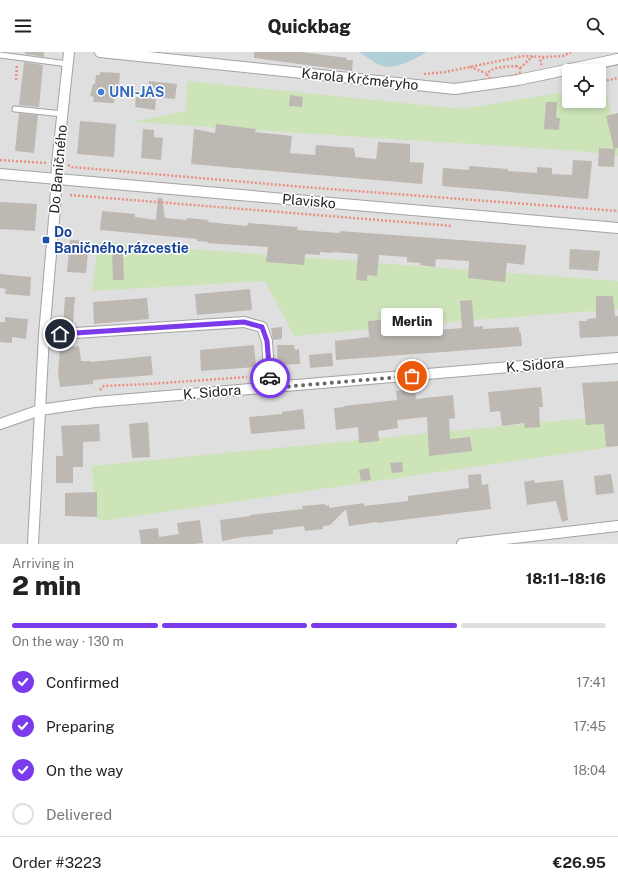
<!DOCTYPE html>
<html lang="en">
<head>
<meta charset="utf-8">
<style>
  body { margin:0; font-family:"Public Sans",sans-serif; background:#f6f6f6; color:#222; height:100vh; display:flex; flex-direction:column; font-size:15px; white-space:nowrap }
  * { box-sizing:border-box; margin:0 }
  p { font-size:13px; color:#767676 }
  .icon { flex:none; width:22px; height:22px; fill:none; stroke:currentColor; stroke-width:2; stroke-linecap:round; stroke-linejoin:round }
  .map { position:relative; height:492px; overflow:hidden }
  .side { display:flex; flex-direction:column; background:#fff; flex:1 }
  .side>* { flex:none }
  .tools { position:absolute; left:562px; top:12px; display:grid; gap:8px }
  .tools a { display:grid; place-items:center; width:44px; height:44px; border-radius:4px; background:#fff; box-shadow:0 2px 6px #0003; font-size:20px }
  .pin { position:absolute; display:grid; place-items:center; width:34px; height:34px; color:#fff; margin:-17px; border:2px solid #fff; border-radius:50%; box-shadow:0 1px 4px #0007 }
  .courier { position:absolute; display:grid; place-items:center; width:40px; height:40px; margin:-20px; border:3px solid #7c3aed; border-radius:50%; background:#fff; color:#222; box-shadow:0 1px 5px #0007 }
  .bubble { position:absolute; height:28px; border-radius:4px; background:#fff; box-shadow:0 2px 6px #0003; font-size:13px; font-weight:800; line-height:28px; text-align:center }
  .headline em { font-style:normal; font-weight:800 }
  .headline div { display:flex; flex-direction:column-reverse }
  .headline { display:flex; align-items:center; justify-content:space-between; height:68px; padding:0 12px }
  h1 { font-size:26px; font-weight:800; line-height:30px }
  .bar { display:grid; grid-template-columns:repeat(4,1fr); gap:6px 4px; align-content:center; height:48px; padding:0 12px }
  .bar i { height:5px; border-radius:3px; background:#e0e0e0 }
  .bar .current { background:#7c3aed }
  .bar p { grid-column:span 4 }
  .line { display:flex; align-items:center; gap:10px; padding:0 12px; border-top:1px solid #e0e0e0 }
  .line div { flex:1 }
  ol { padding:0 12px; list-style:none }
  li { display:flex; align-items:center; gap:12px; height:44px }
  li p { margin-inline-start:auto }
  li .icon { padding:4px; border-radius:50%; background:#7c3aed; color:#fff; stroke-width:4 }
  li:last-child { color:#767676 }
  li i { width:22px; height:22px; border:2px solid #e0e0e0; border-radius:50% }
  header { display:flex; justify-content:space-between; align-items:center; height:52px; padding:0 12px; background:#fff; font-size:18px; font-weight:800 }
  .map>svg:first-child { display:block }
  .residential { fill:#e0dfdf; fill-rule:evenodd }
  .grass { fill:#cce4b7 }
  .parking { fill:#e2e2e2 }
  .water { fill:#b0cfd9 }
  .building { fill:#beb8b3 }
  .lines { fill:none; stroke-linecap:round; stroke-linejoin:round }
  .lane-casing { stroke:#a3a3a3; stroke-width:7 }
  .street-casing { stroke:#a3a3a3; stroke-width:12 }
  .path { stroke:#ea8f82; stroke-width:2.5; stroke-dasharray:2 2; stroke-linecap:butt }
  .lane { stroke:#fff; stroke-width:5 }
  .street { stroke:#fff; stroke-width:10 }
  .done { stroke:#6a6a68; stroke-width:4; stroke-dasharray:0 7.2 }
  .route { stroke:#7c3aed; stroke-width:5 }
  .shop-dot { fill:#3f7fe0; stroke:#fff; stroke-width:1.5 }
  .transit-dot { fill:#1a4fb4; stroke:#fff; stroke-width:1.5 }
  .labels { text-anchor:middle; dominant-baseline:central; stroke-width:3; stroke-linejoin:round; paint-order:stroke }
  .street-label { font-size:14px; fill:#222; stroke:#fff }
  .shop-label { font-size:14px; font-weight:bold; fill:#366cbe; stroke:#fff; text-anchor:start }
  .transit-label { font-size:14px; font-weight:bold; fill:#164399; stroke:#fff; text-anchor:start }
</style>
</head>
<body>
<header><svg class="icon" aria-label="menu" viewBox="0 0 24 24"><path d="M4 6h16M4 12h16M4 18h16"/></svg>Quickbag<svg class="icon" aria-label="search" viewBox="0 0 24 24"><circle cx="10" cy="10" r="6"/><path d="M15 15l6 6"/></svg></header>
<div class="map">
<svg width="618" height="492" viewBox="0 0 618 492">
  <rect width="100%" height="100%" fill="#f1efea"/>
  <path class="residential" d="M0,0H618V492H0ZM569,19H599V49H569Z"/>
  <g class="grass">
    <path d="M187,29L462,57L540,44L569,40V49H599V36L605,35L612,64L618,63V104L580,99L131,70L186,59Z"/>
    <path d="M98,190L618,229V257L461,269L294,284L265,229L92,239Z"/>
    <path d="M618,363V394L101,469L95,464L92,414Z"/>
  </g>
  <path class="parking" d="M618,484V492H550Z"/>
  <path class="water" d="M358,0H427C414,7 395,19 380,13C372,10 366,3 358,0Z"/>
  <g class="building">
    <path d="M25,0H44V5L25,2Z"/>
    <path d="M254,0H302L347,6L346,8H353L352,19L254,6Z"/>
    <path d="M24,10L43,13L39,55L19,53Z"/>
    <path d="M100,20L120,21L119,32L122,33L120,42H115L114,51L93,50L94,45L90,44L93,32H95L96,23H100Z"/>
    <path d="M149,29L177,32L175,47L147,44Z"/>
    <path d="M290,43L303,45L302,55L289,54Z"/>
    <path d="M136,45L156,47L155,58L135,55Z"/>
    <path d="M546,50H557L556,66H560L559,78L544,77Z"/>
    <path d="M19,61L38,63L34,101L15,99Z"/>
    <path d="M618,61V96L614,97L606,64Z"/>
    <path d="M80,69L116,72L114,105L77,102Z"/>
    <path d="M216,72L256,77L255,80L292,84L290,101L315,103L316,93L354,96V99H355V105L376,107L378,90L410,92V110L424,111L422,132L191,112L194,77L215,81Z"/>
    <path d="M143,77L154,78V85L163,86L161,108L141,106Z"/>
    <path d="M599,96L615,97L614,115L598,114Z"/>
    <path d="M573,108L592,109L588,147L442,134L443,116L469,118V114L508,117V119L537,121V115L552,116V122L572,123Z"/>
    <path d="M158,146H162L165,166L187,168V166L209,168L208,170L247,174L248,171L298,175L297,178L340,181V179L526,193L524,213L507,211L505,230L468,226L469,209L436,207L435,215L420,213L421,211L407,210V205L379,203L377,224L367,223V229L356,228L358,202L333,200L332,201L320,200V203L305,202L304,213L266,210L268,195L207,191L208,190L197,189V187L100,178L102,159L135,162V165L156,168Z"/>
    <path d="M0,150L37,152L35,179L0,177Z"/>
    <path d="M70,188L89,189L86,221L67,220Z"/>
    <path d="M570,197L600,199L598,219L569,217Z"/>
    <path d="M123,200L124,228H113L112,201Z"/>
    <path d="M0,222L31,225L30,244L5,242L6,237L0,236Z"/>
    <path d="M250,237L252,258L197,263L195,242Z"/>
    <path d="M596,244H613L615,264H618V284L580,286L579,269H587V267L596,266Z"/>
    <path d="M65,245H75L73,271L63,272Z"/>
    <path d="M147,246L149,267L94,272L93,250Z"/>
    <path d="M472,248L474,275L483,274V277L519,275V280L521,281L522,294L336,308L335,289L369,285L368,269L390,267V262L408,260L409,272L422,264H437L438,278L462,276L460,249Z"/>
    <path d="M5,265L28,267L26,287L12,285V291L0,290V270H5Z"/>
    <path d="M282,275V287L273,288L271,276Z"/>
    <path d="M254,293L256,315L201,319L200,298Z"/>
    <path d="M277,293H294L295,298L299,297L300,312L278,313Z"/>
    <path d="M79,294L81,309H91V310L151,304L153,323L93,328V332L60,335L58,321L60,296Z"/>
    <path d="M332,301L333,314L310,316L309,303Z"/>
    <path d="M618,329V394L606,395L604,372L586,373L582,331Z"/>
    <path d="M541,335L543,355H539L540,375L525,376L524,371L502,374L500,359L490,360L488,340Z"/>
    <path d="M415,337L416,347L453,343L455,366L449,367L450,387L470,385L472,399L429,404L427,365L397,368L398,376L378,379L379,389L359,391L358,375L336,378L334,356L344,355V354L397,348L396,339Z"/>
    <path d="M303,357L305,377L251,382L249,365L282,362V360Z"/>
    <path d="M148,370L150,405L132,406L129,372Z"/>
    <path d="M99,372L100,389L83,390V415H73V431H56V404H63L61,374Z"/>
    <path d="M402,410L403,420L392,421L390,411Z"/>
    <path d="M369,416L371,428L361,429L359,418Z"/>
    <path d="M481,422L482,433L488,432L491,457L377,471V470L349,474L346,457L330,473L323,474V477L305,479L304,474L273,478V482L243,485L222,489L220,468L250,464V463L303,457L302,454L325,452V454L329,453V456L364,451V454L408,449V444L469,436L468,423Z"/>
    <path d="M611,422L614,441L596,443L594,424Z"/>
    <path d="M534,428L535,431L563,428L568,468L562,470L556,449L527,453L524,430Z"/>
    <path d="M97,440V465L65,464V441Z"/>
    <path d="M200,468L203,491L193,492H141L139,478L158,476L159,485L179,482L177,471Z"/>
  </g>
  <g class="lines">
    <g class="lane-casing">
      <g id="lane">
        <path d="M0,3L68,12"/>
        <path d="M15,57L63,62"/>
      </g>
    </g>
    <g class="street-casing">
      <g id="street">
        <path d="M100,0L455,37L518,28L618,7"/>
        <path d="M0,122L618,176"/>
        <path d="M44,283L244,270L262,275L267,289L270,336"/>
        <path d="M0,372L40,358L95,350L618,306"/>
        <path d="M33,492L44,283L55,156L57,112L69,0"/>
        <path d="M462,492L618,474"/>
      </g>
    </g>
    <g class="path">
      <path d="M542,13L540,10L541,7L545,5"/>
      <path d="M516,14L520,16V20C514,27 495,30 488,25L487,22C492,14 507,15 516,14Z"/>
      <path d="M470,15L486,21"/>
      <path d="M520,16L533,4"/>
      <path d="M424,22L445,20L523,4L545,5L563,4L571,0"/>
      <path d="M16,28L17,13"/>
      <path d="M599,30L618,26"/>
      <path d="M565,38L569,37"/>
      <path d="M0,108L47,111"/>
      <path d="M68,113L72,115L304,135L618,159"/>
      <path d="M70,143L452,174"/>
      <path d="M100,338L104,334L149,332L247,325"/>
    </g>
    <use href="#lane" class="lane"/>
    <use href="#street" class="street"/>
  </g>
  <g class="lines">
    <path class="done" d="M270,326V336L412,324"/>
    <path class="route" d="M60,282L244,270L262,275L267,289L270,326"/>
  </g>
  <circle class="shop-dot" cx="101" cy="40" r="4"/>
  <rect class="transit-dot" x="42" y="184" width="8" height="8" rx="2"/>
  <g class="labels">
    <g class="street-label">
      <text transform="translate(360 27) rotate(6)">Karola Krčméryho</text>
      <text transform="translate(58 117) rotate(-85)">Do Baničného</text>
      <text transform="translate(309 149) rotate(5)">Plavisko</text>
      <text transform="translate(535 313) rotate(-5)">K. Sidora</text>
      <text transform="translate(212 340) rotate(-5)">K. Sidora</text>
    </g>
    <g class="shop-label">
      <text x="109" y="40">UNI-JAS</text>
    </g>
    <g class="transit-label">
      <text x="54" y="180">Do<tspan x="54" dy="16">Baničného,rázcestie</tspan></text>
    </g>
  </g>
</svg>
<div class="tools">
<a><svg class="icon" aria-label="locate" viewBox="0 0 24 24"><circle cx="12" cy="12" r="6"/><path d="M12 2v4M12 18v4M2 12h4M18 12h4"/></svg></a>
</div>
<div class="pin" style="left:412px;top:324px;background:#ea580c"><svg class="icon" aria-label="bag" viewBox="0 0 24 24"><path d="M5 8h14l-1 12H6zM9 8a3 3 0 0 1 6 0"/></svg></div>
<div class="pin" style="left:60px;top:282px;background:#1f2937"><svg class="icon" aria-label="home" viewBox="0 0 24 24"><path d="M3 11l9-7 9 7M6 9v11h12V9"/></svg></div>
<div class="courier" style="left:270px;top:326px"><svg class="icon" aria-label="car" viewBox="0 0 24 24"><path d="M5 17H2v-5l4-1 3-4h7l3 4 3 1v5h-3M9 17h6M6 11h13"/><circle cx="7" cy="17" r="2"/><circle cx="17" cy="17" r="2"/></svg></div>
<div class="bubble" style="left:381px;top:256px;width:62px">Merlin</div>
</div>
<section class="side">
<div class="headline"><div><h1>2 min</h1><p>Arriving in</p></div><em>18:11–18:16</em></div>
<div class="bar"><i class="current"></i><i class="current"></i><i class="current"></i><i></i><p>On the way · 130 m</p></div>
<ol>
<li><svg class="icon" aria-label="check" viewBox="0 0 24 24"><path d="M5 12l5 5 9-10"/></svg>Confirmed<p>17:41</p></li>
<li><svg class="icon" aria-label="check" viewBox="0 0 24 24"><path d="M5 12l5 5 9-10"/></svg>Preparing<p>17:45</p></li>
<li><svg class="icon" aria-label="check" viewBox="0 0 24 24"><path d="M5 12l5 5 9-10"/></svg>On the way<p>18:04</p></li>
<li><i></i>Delivered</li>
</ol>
<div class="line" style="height:52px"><div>Order #3223</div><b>€26.95</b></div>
</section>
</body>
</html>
